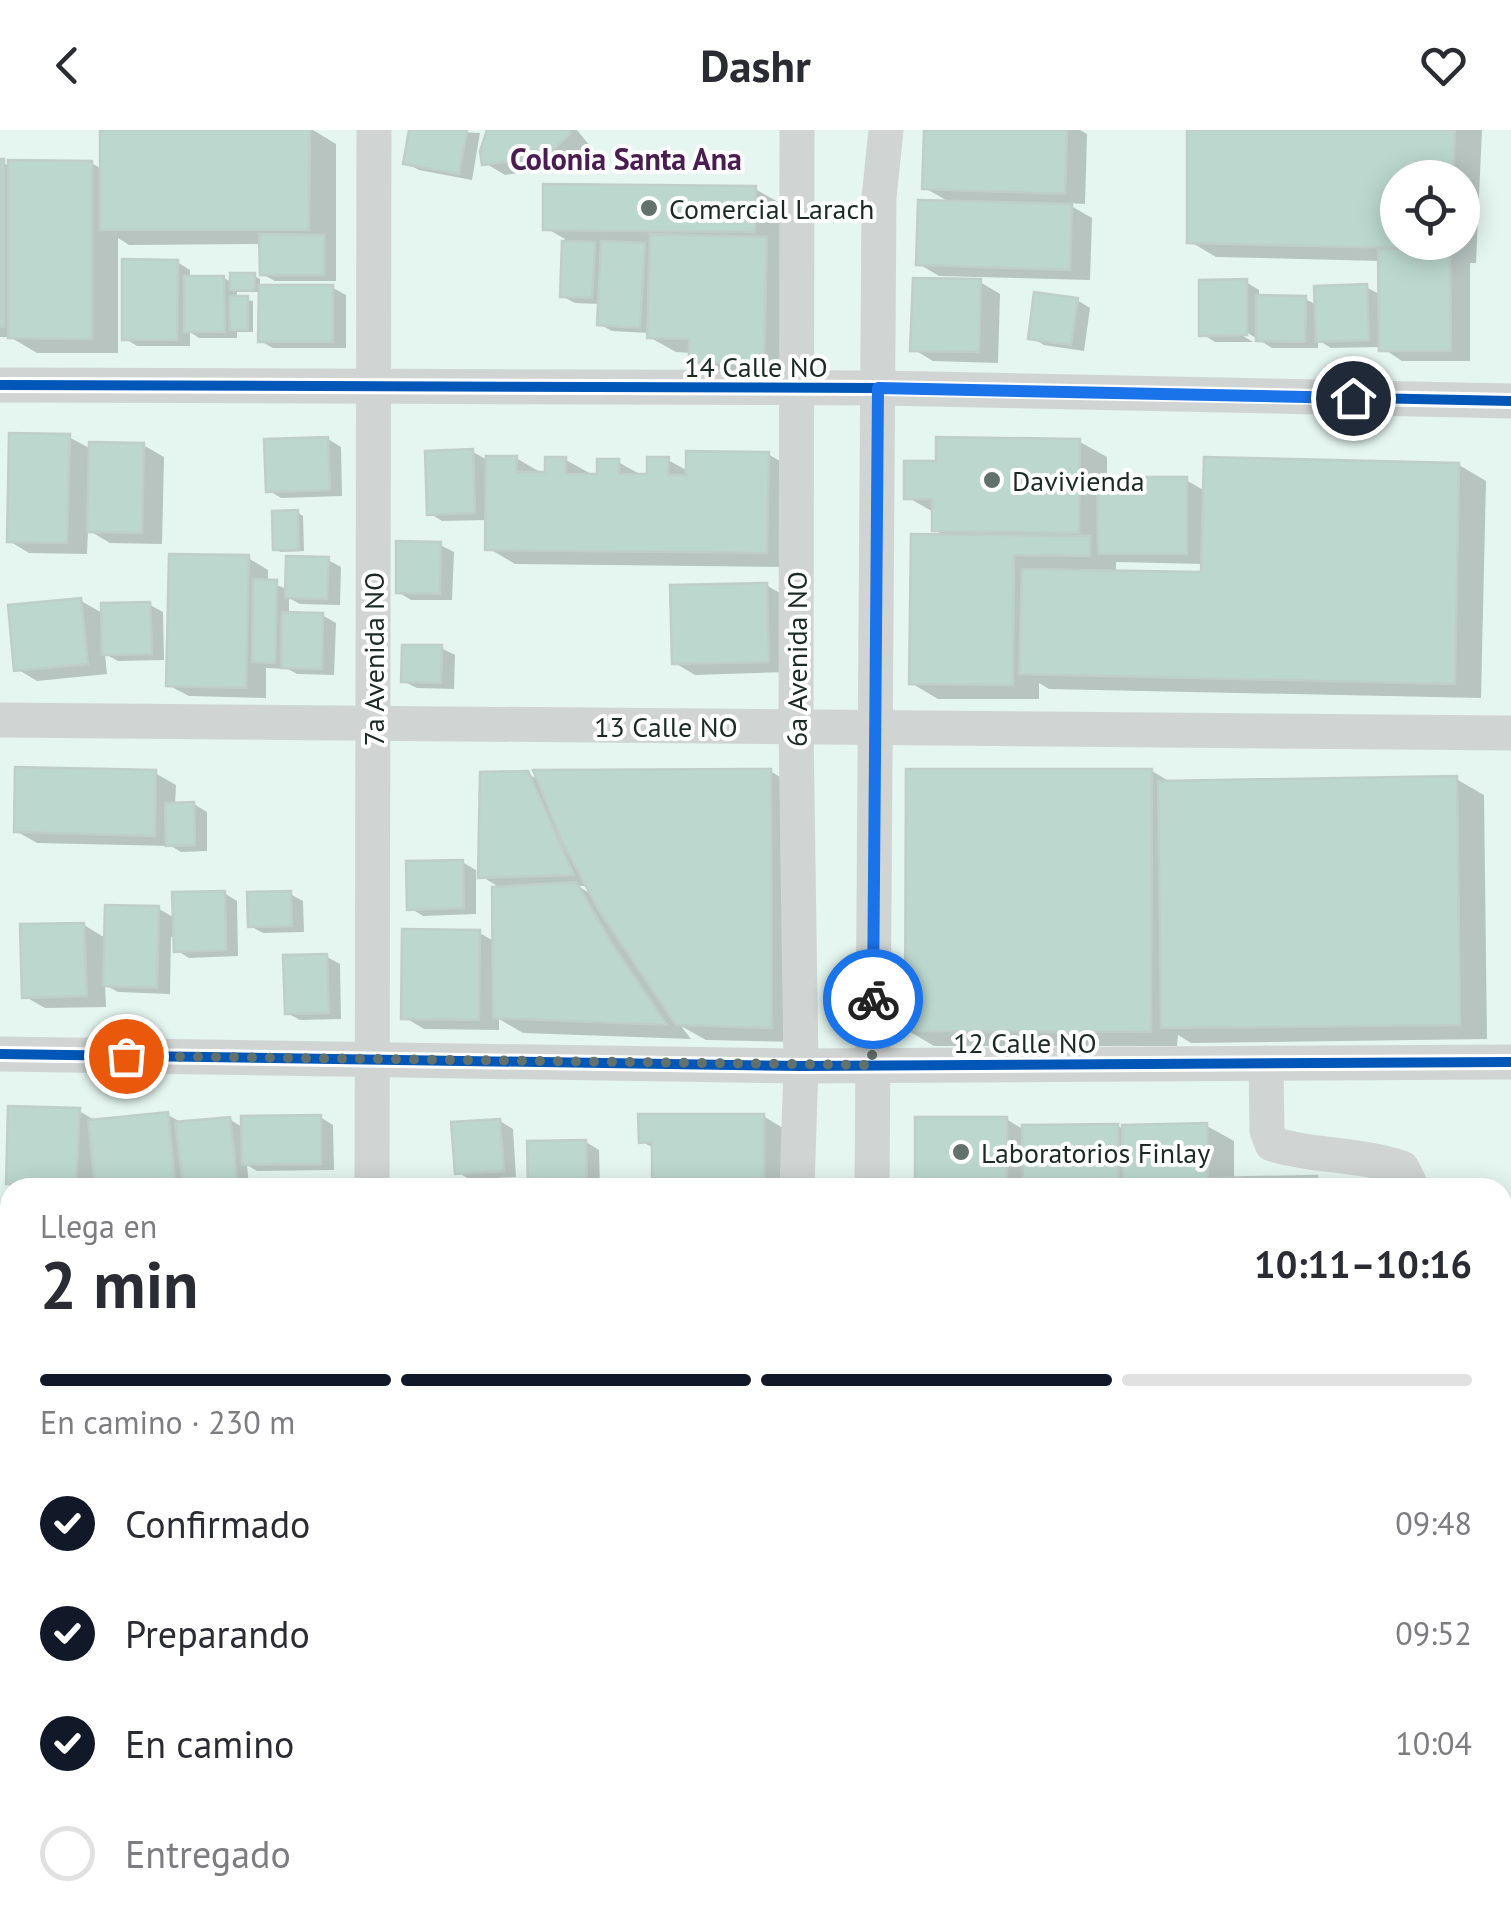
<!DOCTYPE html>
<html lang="es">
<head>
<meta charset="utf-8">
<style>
  body { margin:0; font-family:"PT Sans",sans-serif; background:#f7f7f7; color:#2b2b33; height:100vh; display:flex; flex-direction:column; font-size:38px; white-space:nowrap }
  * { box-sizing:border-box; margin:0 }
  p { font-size:32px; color:#7c7c81 }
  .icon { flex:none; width:55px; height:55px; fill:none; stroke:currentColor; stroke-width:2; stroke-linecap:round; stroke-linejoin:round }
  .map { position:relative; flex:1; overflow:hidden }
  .side { position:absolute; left:0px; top:1048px; width:1512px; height:752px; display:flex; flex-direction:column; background:#fff; border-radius:30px 30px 0 0; box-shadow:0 5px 25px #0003 }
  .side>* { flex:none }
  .fabs { position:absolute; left:1380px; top:30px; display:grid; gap:20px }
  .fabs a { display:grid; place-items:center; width:100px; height:100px; border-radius:50%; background:#fff; box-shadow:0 5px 25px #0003; font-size:50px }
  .pin { position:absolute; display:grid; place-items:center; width:85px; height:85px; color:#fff; margin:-42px; border:5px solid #fff; border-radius:50%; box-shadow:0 2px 10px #0007 }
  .courier { position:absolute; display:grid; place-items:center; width:100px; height:100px; margin:-50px; border:8px solid #1a73e8; border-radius:50%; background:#fff; color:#222; box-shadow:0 2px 12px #0007 }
  .overview em { font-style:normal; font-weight:700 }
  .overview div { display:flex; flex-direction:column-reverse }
  .overview { display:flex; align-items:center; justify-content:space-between; height:170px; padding:0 40px }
  h1 { font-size:65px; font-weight:700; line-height:75px }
  .bar { display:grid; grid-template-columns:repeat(4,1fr); gap:15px 10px; align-content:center; height:120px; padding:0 40px }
  .bar i { height:12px; border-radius:8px; background:#e1e1e2 }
  .bar .selected { background:#111827 }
  .bar p { grid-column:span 4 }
  ol { padding:0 40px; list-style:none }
  li { display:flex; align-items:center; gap:30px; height:110px }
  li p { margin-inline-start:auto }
  li .icon { padding:10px; border-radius:50%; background:#111827; color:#fff; stroke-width:4 }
  li:last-child { color:#7c7c81 }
  li i { width:55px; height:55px; border:5px solid #e1e1e2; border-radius:50% }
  header { display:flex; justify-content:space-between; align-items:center; height:130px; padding:0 40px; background:#fff; font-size:45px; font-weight:700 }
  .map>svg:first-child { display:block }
  .shadow { fill:#0003; fill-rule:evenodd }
  .building { fill:#bcd8ce; stroke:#bfcec8; stroke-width:2.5 }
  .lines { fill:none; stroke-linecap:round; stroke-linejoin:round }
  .minor { stroke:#d0d5d4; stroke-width:35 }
  .cycleway-casing { stroke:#fff; stroke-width:16 }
  .cycleway { stroke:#0057b8; stroke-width:10 }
  .done { stroke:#62716c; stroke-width:10; stroke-dasharray:0 18 }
  .route { stroke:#1a73e8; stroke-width:12 }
  .poi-dot { fill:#62716c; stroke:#fff; stroke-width:4 }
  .labels { text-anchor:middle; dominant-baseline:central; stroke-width:8; stroke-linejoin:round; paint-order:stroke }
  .poi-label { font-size:28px; fill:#1b2a25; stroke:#fff; text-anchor:start }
  .street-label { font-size:28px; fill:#1b2a25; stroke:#fff }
  .neighbourhood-label { font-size:30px; font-weight:bold; fill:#491d50; stroke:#fff }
</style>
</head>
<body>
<header><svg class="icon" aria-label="back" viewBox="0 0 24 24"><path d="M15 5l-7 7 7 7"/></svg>Dashr<svg class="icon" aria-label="heart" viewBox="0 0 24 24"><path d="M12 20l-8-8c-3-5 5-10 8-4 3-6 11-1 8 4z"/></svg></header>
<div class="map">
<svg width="1511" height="1798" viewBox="0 0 1511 1798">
  <rect width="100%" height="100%" fill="#e5f6f0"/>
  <g class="shadow">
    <path d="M102,0H313L336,14V151H275L262,144V114L129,115L118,108V223H37L10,207H0V32L10,36L91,33L102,39Z"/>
    <path d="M412,0L480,3L472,50L419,40L406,33Z"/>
    <path d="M489,0H577L590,16L568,37L505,45L485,33Z"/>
    <path d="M926,0H1080L1087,4L1085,74L1066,73L1092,88L1090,150L939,146L919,134L951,73L925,58Z"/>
    <path d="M1189,0H1482L1476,133H1470V231H1402L1381,217L1331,218L1318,210V218H1272L1238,197L1235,201L1253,212H1215L1202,204L1246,152L1259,160V168L1305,169L1317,175L1366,157L1381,165V131L1216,127L1189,111ZM1398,48H1462V112H1398Z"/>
    <path d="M755,59L782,74L790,248L718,246L691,230V223L676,222L649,207V203L612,201L599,194L600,174L575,173L562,166L565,109L546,98Z"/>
    <path d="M177,132L190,140V148H224L233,153L254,146L260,149V157L333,158L346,165V218H273L260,211L261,162H237V168L253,171V202H237V208H199L190,202V216H137L124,208Z"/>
    <path d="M980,152L1000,164L998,233L933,231L913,219Z"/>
    <path d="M1077,170L1090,178L1084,221L1044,215L1031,207Z"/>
    <path d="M69,307L91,319L143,315L164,327L162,414L110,413L88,400L87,424L29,423L9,411Z"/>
    <path d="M328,309L341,317L342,366L281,368L268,360Z"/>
    <path d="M1080,312L1107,327V350H1186L1205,361L1459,335L1486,351L1481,568L1049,559L1039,553V569H938L911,553L947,407L935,400V383L907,367L938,334ZM1116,432L1203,434V445L1116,443Z"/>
    <path d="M473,322L489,331L516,328L547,346L566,330L595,346L618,332L645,347L668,330L688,341L768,324L795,340L794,437L515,434L488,418V390L442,391L429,383Z"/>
    <path d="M298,383L303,386L304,421L281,422L275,419Z"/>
    <path d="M440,415L454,422L452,470H411L398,462Z"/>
    <path d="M248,428L268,440V452L287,459L328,430L341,437L340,475L300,474L289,468V485H322L336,493L334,545L297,544L288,539L266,538V568L189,566L168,555Z"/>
    <path d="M766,455L787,467L788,542L695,545L675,533Z"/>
    <path d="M81,471L104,484L150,475L163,482L164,530L118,531L105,524L107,544L37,551L17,539Z"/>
    <path d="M441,518L455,525L454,559L417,558L403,551Z"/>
    <path d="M770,641L797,657L798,912L706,910L681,896L691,909L523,903L499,889V900L424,899L404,887L480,803L495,812L502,759L481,746L527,643L540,651ZM578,756H589L594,766Z"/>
    <path d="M1152,641L1172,653L1456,649L1484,665L1487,909L1191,913L1178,905L1177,916H934L907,900Z"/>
    <path d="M155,643L176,655L175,675L194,674L207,682V721L181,722L171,716L37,713L16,701Z"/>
    <path d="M462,732L476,740V784L423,786L410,778Z"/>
    <path d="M224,763L237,771L238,826L189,828L176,820V807H171L170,864L118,862L105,855L106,877L45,878L24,866L84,795L107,809L159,779L175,788Z"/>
    <path d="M290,764L303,771L304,802L263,803L250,796Z"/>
    <path d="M327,827L340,834L341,889L300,890L287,883Z"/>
    <path d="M79,981L98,992L168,985L184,994L229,989L244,998L320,987L333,995L334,1040L257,1041L247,1035L249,1056L232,1058H17L8,1052Z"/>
    <path d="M763,986L783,998L784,1058H673L655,1047V1019L641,1011Z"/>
    <path d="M1006,989L1021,998L1118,996L1125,1001L1207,996L1234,1011V1050L1317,1049L1332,1058H918Z"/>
    <path d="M500,991L513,999L516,1047L479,1049L493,1058H420L476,1053L457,1042Z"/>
    <path d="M586,1012L599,1020L600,1058H530Z"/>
    <path d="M10,1159V1222L8,1221Z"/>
    <path d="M92,1790H173V1798H91Z"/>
    <path d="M550,1790H675V1798H551Z"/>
    <rect x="700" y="1790" width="81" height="8"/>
    <path d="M904,1790H1155V1798H905Z"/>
    <path d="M1209,1790H1488V1798H1210Z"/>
  </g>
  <g class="building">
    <path d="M100,0H310L309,100H100Z"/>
    <path d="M409,0H467L459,44L403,34Z"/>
    <path d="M487,0H568L571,3L547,26L482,35L480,21Z"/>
    <path d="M924,0H1067L1065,64L922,59Z"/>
    <path d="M1187,0H1455L1453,48H1398V112H1450V119L1187,113Z"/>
    <rect x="0" y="29" width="4" height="168"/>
    <path d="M8,30L92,31V209L8,208Z"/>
    <path d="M543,54L756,56L755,102L543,100Z"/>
    <path d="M918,70L1072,74L1070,140L916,135Z"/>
    <path d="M259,104L324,105V145H260Z"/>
    <path d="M650,104L767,107L764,234L689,232V209L647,208Z"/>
    <path d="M562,111L595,112L592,168L560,167Z"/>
    <path d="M601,111L645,113L640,198L597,195Z"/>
    <path d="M1378,119H1450L1451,221H1379Z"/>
    <path d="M122,129L178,130L177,210H122Z"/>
    <path d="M230,143H255L254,161L230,160Z"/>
    <path d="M184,146H224L225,202H184Z"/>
    <path d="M913,148L981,149L979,222L910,221Z"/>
    <path d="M1247,149V205L1199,206V150Z"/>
    <path d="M1367,154L1369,210L1316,212L1314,156Z"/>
    <path d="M259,155H333V212H258Z"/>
    <path d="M1034,162L1078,168L1071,215L1028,209Z"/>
    <path d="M1256,165L1306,166L1305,212L1256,211Z"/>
    <rect x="230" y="166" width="18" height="34"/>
    <path d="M9,303L70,304L67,413L7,412Z"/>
    <path d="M328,307L330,360L266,362L264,309Z"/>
    <path d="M936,307L1080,309L1079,403L932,401V369H904V331H936Z"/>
    <path d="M89,312L144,313L142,403L87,402Z"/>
    <path d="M473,319L475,383L427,385L425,321Z"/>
    <path d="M686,321L769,322L767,423L485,420L486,326H517L516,342H545V327H566V344H597V329H619V344H647V327H669L668,345H686Z"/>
    <path d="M1204,327L1459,333L1455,554L1019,544L1022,439L1201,442Z"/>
    <path d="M1097,347H1187V424H1098Z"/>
    <path d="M298,380L299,420H273L272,381Z"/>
    <path d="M911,404L1090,406V426L1014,425L1013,555L909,554Z"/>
    <path d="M396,411L441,412L440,464L396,463Z"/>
    <path d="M169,424L249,425L246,558L166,556Z"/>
    <path d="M286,426L329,427L327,469L285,468Z"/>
    <path d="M253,449L277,450L275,533L252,532Z"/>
    <path d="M767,453L769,532L672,534L670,455Z"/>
    <path d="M81,468L88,534L14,541L8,475Z"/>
    <path d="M150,472L152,524L102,525L101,473Z"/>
    <path d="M282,482L323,483L322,539L281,538Z"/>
    <path d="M402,515H442L441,553L401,552Z"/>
    <path d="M15,637L156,640L155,706L14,702Z"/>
    <path d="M771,639L772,898L676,895L600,782L562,712L533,640Z"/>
    <path d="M906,639H1152L1151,902L905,901Z"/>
    <path d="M528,641L574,745L478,748L480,642Z"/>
    <path d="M1457,646L1460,895L1161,898L1158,651Z"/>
    <path d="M194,672L195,715L166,716L165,673Z"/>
    <path d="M463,730L464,778L407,780L406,731Z"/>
    <path d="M576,752L612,814L667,895L493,888L492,757Z"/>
    <path d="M225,761L226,820L174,822L172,762Z"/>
    <path d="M291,761L292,796L248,797L247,762Z"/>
    <path d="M105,775L159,776L157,858L103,856Z"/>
    <path d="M84,793L87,866L22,868L20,794Z"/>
    <path d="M402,799L480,800L479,890L401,889Z"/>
    <path d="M327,824L329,883L285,884L283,825Z"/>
    <path d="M8,976L80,978L76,1056L6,1054Z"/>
    <path d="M168,982L175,1051L95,1058L88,990Z"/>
    <path d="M638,984H764V1048H652V1012L639,1013Z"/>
    <path d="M321,985V1034L242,1035L241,986Z"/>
    <path d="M230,987L237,1049L183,1055L175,992Z"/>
    <rect x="915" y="987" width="92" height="71"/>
    <path d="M500,989L504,1041L455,1044L451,992Z"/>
    <path d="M1207,993L1208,1058H1123L1122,995Z"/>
    <path d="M1118,994L1119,1058H1023L1022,995Z"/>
    <path d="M586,1010L587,1058H528L527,1011Z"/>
    <path d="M1317,1046V1058H1211V1048Z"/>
    <path d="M418,1050L486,1051V1058H418Z"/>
    <path d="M127,1790H160V1798H126Z"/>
    <rect x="548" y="1790" width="51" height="8"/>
    <rect x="609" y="1790" width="47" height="8"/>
    <rect x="698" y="1790" width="63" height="8"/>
    <rect x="902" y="1790" width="97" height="8"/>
    <path d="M1009,1790H1136V1798H1010Z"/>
    <path d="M1206,1790H1352L1353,1798H1208Z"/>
    <path d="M1354,1790H1462V1798L1353,1796Z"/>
  </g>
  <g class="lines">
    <g class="minor">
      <path d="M797,0L796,597L801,936L797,1058"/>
      <path d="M0,255L879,258L1511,271"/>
      <path d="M0,590L1511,603"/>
      <path d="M0,924L801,936L1511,932"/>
      <path d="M1266,933L1267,1001L1272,1014C1315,1027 1357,1023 1402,1038L1412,1058"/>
      <path d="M372,1058L374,0"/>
      <path d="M872,1058L879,68L886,0"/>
      <path d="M0,1266H10"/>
      <path d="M1502,1426H1511"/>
      <path d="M0,1600H10"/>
      <path d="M367,1790V1798"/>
      <path d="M792,1790V1798"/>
      <path d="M1169,1790L1171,1798"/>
      <path d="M865,1798V1790"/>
    </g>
    <g class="cycleway-casing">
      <g id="cycleway">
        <path d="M0,255L879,258L1511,271"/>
        <path d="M0,924L801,936L1511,932"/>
      </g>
    </g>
    <use href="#cycleway" class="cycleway"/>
  </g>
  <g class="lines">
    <path class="done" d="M126,926L872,935L873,869"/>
    <path class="route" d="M873,869L878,258L1353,268"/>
  </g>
  <g class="poi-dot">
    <circle cx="649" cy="78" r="10"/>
    <circle cx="992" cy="350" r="10"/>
    <circle cx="961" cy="1022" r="10"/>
  </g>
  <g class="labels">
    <g class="poi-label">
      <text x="669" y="78">Comercial Larach</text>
      <text x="1012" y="350">Davivienda</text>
      <text x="981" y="1022">Laboratorios Finlay</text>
    </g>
    <g class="street-label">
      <text x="756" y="236">14 Calle NO</text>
      <text transform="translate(373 529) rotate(-90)">7a Avenida NO</text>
      <text transform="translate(796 529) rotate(-90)">6a Avenida NO</text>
      <text x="666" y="596">13 Calle NO</text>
      <text x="1025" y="912">12 Calle NO</text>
    </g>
    <g class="neighbourhood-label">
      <text x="626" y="28">Colonia Santa Ana</text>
    </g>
  </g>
</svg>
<div class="fabs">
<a><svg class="icon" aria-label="locate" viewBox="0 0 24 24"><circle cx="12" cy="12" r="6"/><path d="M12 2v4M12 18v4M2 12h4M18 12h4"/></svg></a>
</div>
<div class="pin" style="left:126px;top:926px;background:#ea580c"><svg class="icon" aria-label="bag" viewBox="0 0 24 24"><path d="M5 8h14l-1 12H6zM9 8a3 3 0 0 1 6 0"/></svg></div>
<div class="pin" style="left:1353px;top:268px;background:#1f2937"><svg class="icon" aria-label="home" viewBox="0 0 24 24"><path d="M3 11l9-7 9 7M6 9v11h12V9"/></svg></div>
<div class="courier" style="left:873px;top:869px"><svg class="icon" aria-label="bike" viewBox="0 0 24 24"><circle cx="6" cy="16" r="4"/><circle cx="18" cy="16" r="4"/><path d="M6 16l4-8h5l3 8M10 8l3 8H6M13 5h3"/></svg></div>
<section class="side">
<div class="overview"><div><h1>2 min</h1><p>Llega en</p></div><em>10:11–10:16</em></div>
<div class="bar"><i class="selected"></i><i class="selected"></i><i class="selected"></i><i></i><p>En camino · 230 m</p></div>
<ol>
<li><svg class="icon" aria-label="check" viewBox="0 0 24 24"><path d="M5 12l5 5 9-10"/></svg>Confirmado<p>09:48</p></li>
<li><svg class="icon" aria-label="check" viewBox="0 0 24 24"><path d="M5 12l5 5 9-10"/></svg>Preparando<p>09:52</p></li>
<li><svg class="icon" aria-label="check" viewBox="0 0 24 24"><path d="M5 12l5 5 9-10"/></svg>En camino<p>10:04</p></li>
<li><i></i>Entregado</li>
</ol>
</section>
</div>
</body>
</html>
